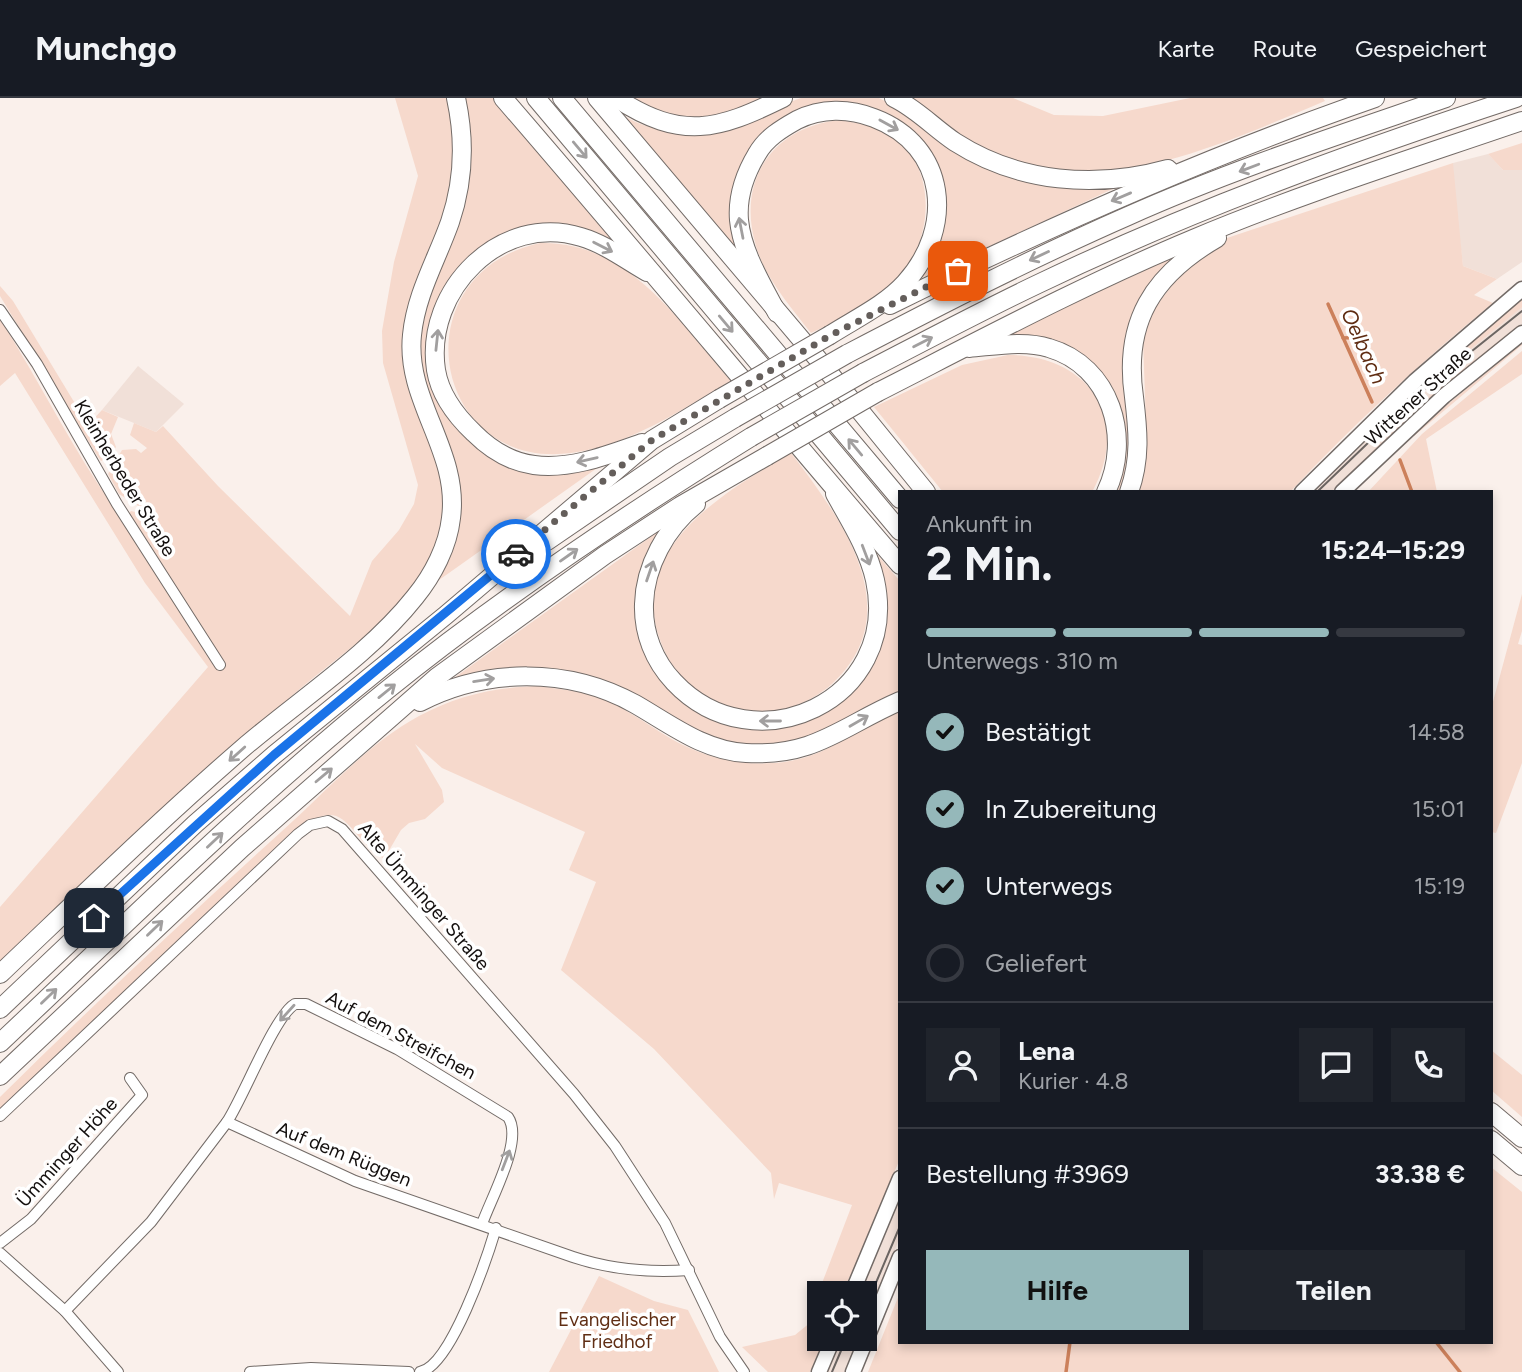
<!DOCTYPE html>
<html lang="de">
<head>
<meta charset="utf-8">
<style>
  body { margin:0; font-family:Figtree,sans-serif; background:#20242c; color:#f1f3f6; height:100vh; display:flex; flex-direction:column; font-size:26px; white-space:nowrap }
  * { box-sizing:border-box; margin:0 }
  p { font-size:23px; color:#9ea1a6 }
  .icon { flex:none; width:38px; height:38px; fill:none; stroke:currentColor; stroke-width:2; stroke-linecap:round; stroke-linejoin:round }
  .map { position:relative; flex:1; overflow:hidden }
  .side { position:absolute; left:898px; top:392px; width:595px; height:854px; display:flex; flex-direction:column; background:#171b24; border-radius:0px; box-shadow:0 4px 10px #0003 }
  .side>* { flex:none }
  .fabs { position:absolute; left:807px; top:1183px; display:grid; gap:14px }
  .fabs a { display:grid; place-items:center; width:70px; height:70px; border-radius:0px; background:#171b24; box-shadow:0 4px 10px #0003; font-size:35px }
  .pin { position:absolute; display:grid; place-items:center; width:60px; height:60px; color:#fff; margin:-30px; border-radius:14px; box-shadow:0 4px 10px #0006 }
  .courier { position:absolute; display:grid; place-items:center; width:70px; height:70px; margin:-35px; border:5px solid #1a73e8; border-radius:50%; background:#fff; color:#222; box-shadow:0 2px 9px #0007 }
  .headline em { font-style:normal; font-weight:700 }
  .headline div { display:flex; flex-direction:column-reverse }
  .headline { display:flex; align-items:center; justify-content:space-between; height:119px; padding:0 28px }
  h1 { font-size:46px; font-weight:700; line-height:52px }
  .bar { display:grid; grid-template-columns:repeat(4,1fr); gap:10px 7px; align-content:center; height:84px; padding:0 28px }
  .bar i { height:9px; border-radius:5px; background:#363941 }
  .bar .selected { background:#95b8ba }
  .bar p { grid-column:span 4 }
  .line { display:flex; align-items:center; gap:18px; padding:0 28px; border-top:2px solid #363941 }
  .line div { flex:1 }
  .round { display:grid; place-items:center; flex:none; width:74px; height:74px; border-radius:0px; background:#20242c }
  ol { padding:0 28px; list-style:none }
  li { display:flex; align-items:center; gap:21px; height:77px }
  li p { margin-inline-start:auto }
  li .icon { padding:7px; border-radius:50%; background:#95b8ba; color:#111; stroke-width:4 }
  li:last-child { color:#9ea1a6 }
  li i { width:38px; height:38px; border:4px solid #363941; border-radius:50% }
  .cta { display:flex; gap:14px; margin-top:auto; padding:14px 28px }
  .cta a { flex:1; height:80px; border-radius:0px; background:#95b8ba; color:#111; font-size:28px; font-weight:700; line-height:80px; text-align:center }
  .cta a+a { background:#20242c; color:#f1f3f6 }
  header { display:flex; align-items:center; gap:42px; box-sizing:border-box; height:98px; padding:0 35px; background:#171b24; border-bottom:2px solid #363941 }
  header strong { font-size:33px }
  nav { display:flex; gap:38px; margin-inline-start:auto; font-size:24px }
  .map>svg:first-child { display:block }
  .built { fill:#f1e0d8 }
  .green { fill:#f6d9cc }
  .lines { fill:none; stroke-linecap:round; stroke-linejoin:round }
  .stream { stroke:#cc805b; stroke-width:3.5 }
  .street-casing { stroke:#736b67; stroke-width:12 }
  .secondary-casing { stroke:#736b67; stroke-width:17 }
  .highway-casing { stroke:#736b67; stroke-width:20 }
  .street { stroke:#fff; stroke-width:10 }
  .secondary { stroke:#fff; stroke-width:14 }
  .highway { stroke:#fff; stroke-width:18 }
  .tram { stroke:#6b6562; stroke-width:2 }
  .highway-bridge-casing { stroke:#736b67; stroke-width:20; stroke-linecap:butt }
  .highway-bridge { stroke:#fff; stroke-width:18 }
  .oneway { stroke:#a19f9f }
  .done { stroke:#645e5b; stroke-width:7; stroke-dasharray:0 12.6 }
  .route { stroke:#1a73e8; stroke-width:9 }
  .labels { text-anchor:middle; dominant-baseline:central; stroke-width:7; stroke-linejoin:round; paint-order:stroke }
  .street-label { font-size:19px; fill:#130f0e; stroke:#fff }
  .park-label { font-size:19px; fill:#602e14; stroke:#fff }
  .water-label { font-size:21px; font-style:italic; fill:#5f2c12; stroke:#fff }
</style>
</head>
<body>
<header>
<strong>Munchgo</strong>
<nav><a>Karte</a><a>Route</a><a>Gespeichert</a></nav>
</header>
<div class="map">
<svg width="1522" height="1274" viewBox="0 0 1522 1274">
  <rect width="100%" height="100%" fill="#faf0eb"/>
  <g class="built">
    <path d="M1488,56L1503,72H1522V164L1497,181L1463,168L1453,84V65Z"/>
    <path d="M1522,200V226L1432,299L1333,394H1311L1360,345Z"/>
    <path d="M138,268L184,306L156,334L102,312Z"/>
    <path d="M899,1099V1141L865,1230L864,1195H859Z"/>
    <path d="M839,1241H860L846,1274H825Z"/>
  </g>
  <g class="green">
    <path d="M395,0H448C455,44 456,84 441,127C429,161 409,191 404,228C394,299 451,355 443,425C439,460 413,492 389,516C357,548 319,573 286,603C190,689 95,776 0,864V809L208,569L145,485L15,275L0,288V221C42,287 76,359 123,422L131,413L135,414L161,442L169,440L145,412L119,396L108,376L122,352L136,351L141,355L147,350L130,337L134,325L156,334L163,328L218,388L350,518L372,463L399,432L414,406L418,387L383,265L382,233L394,164L418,78Z"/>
    <path d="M463,0H493L617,145L569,129L461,171L431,268L492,358L600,368L432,487L454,441L418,259L423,212L461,114Z"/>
    <path d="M632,0H767C714,26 684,27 632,0Z"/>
    <path d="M801,0H879L911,17L968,59L1119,88L917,182L934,153L931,61L842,5L750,55L744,163L617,14C652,36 696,42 737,29C759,22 779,7 801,0Z"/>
    <path d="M911,0H1013L1054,17L1103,18L1190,0H1323L1325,3C1221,46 1102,105 991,54C961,40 936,20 911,0Z"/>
    <path d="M841,22C854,25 870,26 883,32C937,59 936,136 901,177C878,203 842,221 811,235C791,209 765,180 756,148C736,82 773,28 841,22Z"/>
    <path d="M1522,45V72H1503L1488,56Z"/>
    <path d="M1453,65L1463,168L1497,181L1474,197L1493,205C1421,264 1354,326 1290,394H1137L1147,355L1143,242L1154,211L1182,174L1227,140Z"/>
    <path d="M540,145C629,143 678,223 731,283C682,311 629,348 571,355C431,373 398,176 540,145Z"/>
    <path d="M1175,158L1143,199L1134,338L1124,394H1112L1117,385L1099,276L1000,240Z"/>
    <path d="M0,188L13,203L88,327L102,312L118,319L111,336L116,349L110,358L101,363L98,359L0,198Z"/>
    <path d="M1522,200V209L1403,306L1311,394L1420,287Z"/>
    <path d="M1522,224L1432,299L1330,394L1431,297Z"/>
    <path d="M1522,244V247L1414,338L1412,336Z"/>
    <path d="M1522,253V276L1426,341L1437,394H1368L1422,336Z"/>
    <path d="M1008,257C1089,257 1132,321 1092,394H943L874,309L962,267Z"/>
    <path d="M791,355C840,419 910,512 833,585C811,605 780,617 750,613C718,609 684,590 668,560C615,458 717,398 791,355Z"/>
    <path d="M663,430L640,491L670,589L784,626L865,571L874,453L899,482V598L852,622L785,648L717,645L612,588L469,578L454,580Z"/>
    <path d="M1522,496V533L1518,546L1522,547V665L1496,735L1491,734V611Z"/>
    <path d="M540,588C556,591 573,592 588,596C624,606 651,631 683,647C720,665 763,671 803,660C839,650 865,624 899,613V1063L843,1195H819V1241H824L810,1274H768L742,1249L795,1237L811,1224L814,1206L852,1107L779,1085L774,1101L771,1075L654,951L561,872L596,784L569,772L585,734L442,670L415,646L442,692L444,704L425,721L409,725L401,732L384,761C342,734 349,694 292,734L0,1011V999C92,908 186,820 281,734C325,695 367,646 419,618C458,597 496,589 540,588Z"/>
    <path d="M1491,952L1522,977V1019L1491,992Z"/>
    <path d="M1491,1069L1522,1094V1274H868L899,1197L900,1244H1491Z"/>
    <path d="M599,1178L654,1203L688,1212L719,1274H549Z"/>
  </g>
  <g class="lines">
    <g class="stream">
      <path d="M1328,206L1372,304"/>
      <path d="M1343,240L1369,239"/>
      <path d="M1400,362L1412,394"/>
      <path d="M1436,1244L1460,1274"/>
      <path d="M1066,1274L1070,1244"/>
    </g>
    <g class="street-casing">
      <g id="street">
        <path d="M0,212L37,266L117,406L220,567"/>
        <path d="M0,1018L298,736L310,727L328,723L342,731L574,996L615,1048L665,1125L720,1239L744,1274"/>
        <path d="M227,1024C244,998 275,917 295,906H306L397,951L508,1019C524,1042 491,1100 482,1126"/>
        <path d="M0,1145L31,1121L142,997L130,980"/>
        <path d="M0,1155L65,1213L118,1274"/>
        <path d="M65,1213L151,1124L227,1024L355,1083L573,1159C612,1172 648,1175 689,1172"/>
        <path d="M250,1274L311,1270L409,1274"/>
        <path d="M420,1274C451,1268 487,1160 496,1130"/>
      </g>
    </g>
    <g class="secondary-casing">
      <g id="secondary">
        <path d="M1302,394L1415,283L1522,191"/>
        <path d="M1342,394L1444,298L1522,235"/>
        <path d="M852,1195L900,1080"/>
        <path d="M819,1274L833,1241"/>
        <path d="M853,1274L900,1159"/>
      </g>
    </g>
    <g class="highway-casing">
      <g id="highway">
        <path d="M503,0C637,155 767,312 900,467"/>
        <path d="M536,0L900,433"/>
        <path d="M562,0L900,401"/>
        <path d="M597,0L817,260L926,394"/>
        <path d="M616,0C682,43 718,32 783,0"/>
        <path d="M894,0C917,11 934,30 955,44C1019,85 1096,91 1168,71"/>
        <path d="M890,207C1048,129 1208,58 1375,0"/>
        <path d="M777,215C762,186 742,154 739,122C737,98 745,76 757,56C766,40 781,31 797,22C821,10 849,10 874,20C948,48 955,130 905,185C885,207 855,221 830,237"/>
        <path d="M969,250C994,248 1024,242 1049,250C1111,268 1132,340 1106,394"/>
        <path d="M847,256C939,208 1032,160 1128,118C1231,72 1339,37 1446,0"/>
        <path d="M863,275C921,245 979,214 1038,186C1192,112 1354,53 1516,0"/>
        <path d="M878,294C982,241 1085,186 1193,141C1300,96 1411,61 1522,23"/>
        <path d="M642,345C608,357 570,372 534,367C511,364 490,351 474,335C456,318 440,297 436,272C424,192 501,114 581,139C605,146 626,162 647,174"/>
        <path d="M1129,394C1141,361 1138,332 1134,299C1123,224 1153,177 1217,140"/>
        <path d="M696,406C666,430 645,468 644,506C643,535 654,563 674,584C755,670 901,602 875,482C868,451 850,423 835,396"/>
        <path d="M547,443L670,359L735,320"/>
        <path d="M420,604C486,570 568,569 635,606C670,626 704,653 746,655C815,659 842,628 900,603"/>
        <path d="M0,876C80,800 160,722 243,650C299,602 370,556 415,499C433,477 448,448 451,420C460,353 405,303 412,237C416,196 437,161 450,124C464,83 465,41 456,0"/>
        <path d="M0,911L195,726L274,657L446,517L652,342L719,301"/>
        <path d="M0,945C127,825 251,702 387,592C502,499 625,417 751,339"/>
        <path d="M0,978L242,750L437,579L605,457L680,408L767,358"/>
        <path d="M1491,1014L1522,1040"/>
        <path d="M1491,1042L1522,1068"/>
      </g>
    </g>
    <use href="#street" class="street"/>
    <use href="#secondary" class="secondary"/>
    <use href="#highway" class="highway"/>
    <g class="tram">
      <path d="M1317,394L1422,293L1522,213"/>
      <path d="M864,1213L900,1128"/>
      <path d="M832,1274L846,1241"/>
    </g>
    <g class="highway-bridge-casing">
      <g id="highway-bridge">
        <path d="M719,301L830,237"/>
        <path d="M735,320L847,256"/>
        <path d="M751,339L863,275"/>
        <path d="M767,358L878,294"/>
      </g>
    </g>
    <use href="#highway-bridge" class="highway-bridge"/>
  </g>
  <defs><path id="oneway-shaft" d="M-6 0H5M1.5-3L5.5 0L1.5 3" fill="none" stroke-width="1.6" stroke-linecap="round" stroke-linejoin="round" transform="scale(1.75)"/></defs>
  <g class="oneway">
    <use href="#oneway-shaft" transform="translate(889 27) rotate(29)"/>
    <use href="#oneway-shaft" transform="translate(580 52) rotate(50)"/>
    <use href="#oneway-shaft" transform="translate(1249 70) rotate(159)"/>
    <use href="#oneway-shaft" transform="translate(1121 99) rotate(157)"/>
    <use href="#oneway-shaft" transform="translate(741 130) rotate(-101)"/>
    <use href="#oneway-shaft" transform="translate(603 149) rotate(27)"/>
    <use href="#oneway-shaft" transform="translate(1039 158) rotate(155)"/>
    <use href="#oneway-shaft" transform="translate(726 226) rotate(50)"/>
    <use href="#oneway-shaft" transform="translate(437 242) rotate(-84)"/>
    <use href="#oneway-shaft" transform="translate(923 244) rotate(-27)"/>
    <use href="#oneway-shaft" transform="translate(855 349) rotate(-130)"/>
    <use href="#oneway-shaft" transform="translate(587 362) rotate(167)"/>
    <use href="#oneway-shaft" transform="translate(569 457) rotate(-35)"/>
    <use href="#oneway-shaft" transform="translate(866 457) rotate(69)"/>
    <use href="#oneway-shaft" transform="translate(650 473) rotate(-71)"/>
    <use href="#oneway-shaft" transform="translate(484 582) rotate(-9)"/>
    <use href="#oneway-shaft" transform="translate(387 593) rotate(-39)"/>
    <use href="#oneway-shaft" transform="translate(770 623) rotate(180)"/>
    <use href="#oneway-shaft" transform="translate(859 623) rotate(-30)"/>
    <use href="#oneway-shaft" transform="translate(237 656) rotate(138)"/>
    <use href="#oneway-shaft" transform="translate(324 677) rotate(-40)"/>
    <use href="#oneway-shaft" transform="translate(215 742) rotate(-43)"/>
    <use href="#oneway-shaft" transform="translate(155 830) rotate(-44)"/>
    <use href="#oneway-shaft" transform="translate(49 898) rotate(-44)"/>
    <use href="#oneway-shaft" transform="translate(287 915) rotate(132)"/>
    <use href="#oneway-shaft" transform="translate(506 1062) rotate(-69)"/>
  </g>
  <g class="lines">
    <path class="done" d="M516,456L652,342L831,237L958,173"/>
    <path class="route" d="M94,820L274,657L516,456"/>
  </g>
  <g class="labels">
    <g class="street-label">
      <text transform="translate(1418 298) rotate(-42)">Wittener Straße</text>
      <text transform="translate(125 380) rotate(59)">Kleinherbeder Straße</text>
      <text transform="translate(424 798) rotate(49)">Alte Ümminger Straße</text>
      <text transform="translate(401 937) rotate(28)">Auf dem Streifchen</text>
      <text transform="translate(67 1054) rotate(-48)">Ümminger Höhe</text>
      <text transform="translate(344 1056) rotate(22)">Auf dem Rüggen</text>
    </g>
    <g class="park-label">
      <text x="617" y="1221">Evangelischer<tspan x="617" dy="22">Friedhof</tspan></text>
    </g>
    <g class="water-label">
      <text transform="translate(1364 248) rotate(66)">Oelbach</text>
    </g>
  </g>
</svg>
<div class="fabs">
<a><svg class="icon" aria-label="locate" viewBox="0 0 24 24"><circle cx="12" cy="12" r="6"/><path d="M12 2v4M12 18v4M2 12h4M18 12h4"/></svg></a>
</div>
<div class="pin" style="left:958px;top:173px;background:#ea580c"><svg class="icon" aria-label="bag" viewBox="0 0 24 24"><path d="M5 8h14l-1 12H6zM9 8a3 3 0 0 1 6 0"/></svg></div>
<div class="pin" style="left:94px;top:820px;background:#1f2937"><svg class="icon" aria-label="home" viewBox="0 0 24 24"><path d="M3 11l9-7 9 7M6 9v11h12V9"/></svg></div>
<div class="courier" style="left:516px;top:456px"><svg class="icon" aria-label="car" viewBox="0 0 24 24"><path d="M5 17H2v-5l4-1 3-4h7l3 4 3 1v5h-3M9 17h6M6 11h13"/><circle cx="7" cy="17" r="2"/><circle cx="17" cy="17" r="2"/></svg></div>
<section class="side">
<div class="headline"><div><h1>2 Min.</h1><p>Ankunft in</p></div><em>15:24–15:29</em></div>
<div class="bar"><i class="selected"></i><i class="selected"></i><i class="selected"></i><i></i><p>Unterwegs · 310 m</p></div>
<ol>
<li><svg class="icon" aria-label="check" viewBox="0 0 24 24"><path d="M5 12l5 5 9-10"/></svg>Bestätigt<p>14:58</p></li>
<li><svg class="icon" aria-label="check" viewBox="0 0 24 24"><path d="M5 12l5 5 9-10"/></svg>In Zubereitung<p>15:01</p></li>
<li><svg class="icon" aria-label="check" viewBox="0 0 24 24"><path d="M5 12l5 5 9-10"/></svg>Unterwegs<p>15:19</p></li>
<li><i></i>Geliefert</li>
</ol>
<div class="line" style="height:126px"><a class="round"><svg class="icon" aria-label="person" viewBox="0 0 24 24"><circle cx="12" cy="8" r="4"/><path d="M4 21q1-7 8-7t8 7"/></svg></a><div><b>Lena</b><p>Kurier · 4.8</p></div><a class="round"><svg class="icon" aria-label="chat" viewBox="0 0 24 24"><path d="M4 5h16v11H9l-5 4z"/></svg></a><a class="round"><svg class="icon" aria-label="phone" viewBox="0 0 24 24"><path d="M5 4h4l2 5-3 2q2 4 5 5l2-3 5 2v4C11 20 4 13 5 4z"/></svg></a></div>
<div class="line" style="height:91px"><div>Bestellung #3969</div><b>33.38 €</b></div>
<div class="cta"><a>Hilfe</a><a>Teilen</a></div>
</section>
</div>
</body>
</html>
